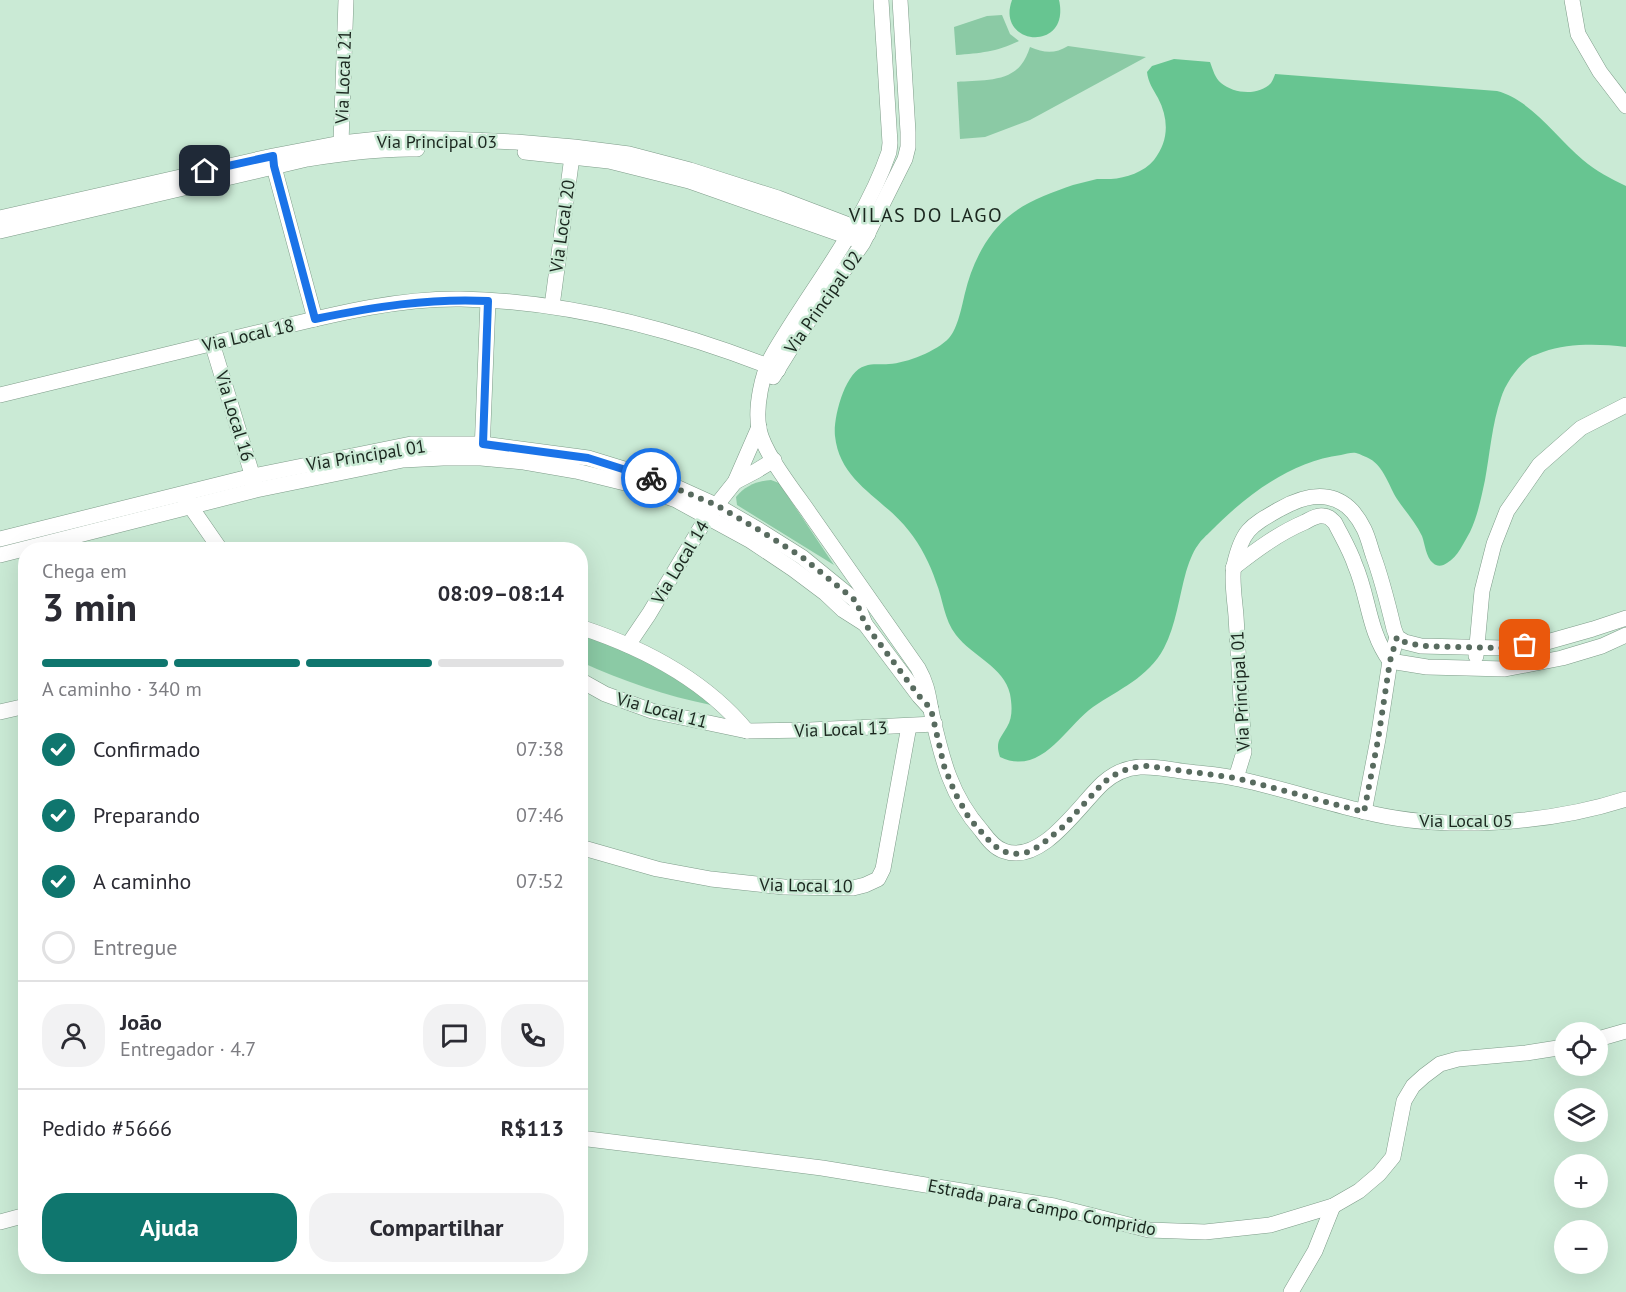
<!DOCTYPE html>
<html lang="pt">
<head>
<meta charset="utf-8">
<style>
  body { margin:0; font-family:"PT Sans",sans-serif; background:#f2f2f3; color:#2b2b33; height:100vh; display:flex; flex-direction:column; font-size:22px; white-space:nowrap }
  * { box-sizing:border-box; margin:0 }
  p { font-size:20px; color:#7c7c81 }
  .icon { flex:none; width:33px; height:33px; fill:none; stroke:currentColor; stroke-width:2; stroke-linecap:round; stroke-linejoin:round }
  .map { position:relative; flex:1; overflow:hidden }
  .side { position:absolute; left:18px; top:542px; width:570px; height:732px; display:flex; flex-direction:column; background:#fff; border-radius:24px; box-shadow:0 6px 24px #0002 }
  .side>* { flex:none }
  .tools { position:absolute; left:1554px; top:1022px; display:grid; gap:12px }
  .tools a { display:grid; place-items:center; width:54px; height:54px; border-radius:50%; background:#fff; box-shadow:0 6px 24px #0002; font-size:30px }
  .pin { position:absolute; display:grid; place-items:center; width:51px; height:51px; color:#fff; margin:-26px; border-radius:12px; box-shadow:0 3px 9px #0006 }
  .courier { position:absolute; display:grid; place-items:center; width:60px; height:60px; margin:-30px; border:4px solid #1a73e8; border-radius:50%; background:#fff; color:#222; box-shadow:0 2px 8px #0007 }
  .overview em { font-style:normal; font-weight:700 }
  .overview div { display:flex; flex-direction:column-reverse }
  .overview { display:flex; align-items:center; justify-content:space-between; height:102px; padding:0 24px }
  h1 { font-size:39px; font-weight:700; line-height:45px }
  .bar { display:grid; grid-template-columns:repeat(4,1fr); gap:9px 6px; align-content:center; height:72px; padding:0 24px }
  .bar i { height:8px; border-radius:4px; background:#e1e1e2 }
  .bar .active { background:#0f766e }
  .bar p { grid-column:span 4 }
  .line { display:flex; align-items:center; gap:15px; padding:0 24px; border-top:2px solid #e1e1e2 }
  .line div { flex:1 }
  .round { display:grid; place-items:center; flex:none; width:63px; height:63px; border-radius:24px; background:#f2f2f3 }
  ol { padding:0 24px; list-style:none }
  li { display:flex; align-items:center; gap:18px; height:66px }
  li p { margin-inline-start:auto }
  li .icon { padding:6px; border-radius:50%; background:#0f766e; color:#fff; stroke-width:4 }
  li:last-child { color:#7c7c81 }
  li i { width:33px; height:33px; border:3px solid #e1e1e2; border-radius:50% }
  .primary-button { display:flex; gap:12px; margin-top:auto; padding:12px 24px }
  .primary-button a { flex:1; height:69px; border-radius:24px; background:#0f766e; color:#fff; font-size:24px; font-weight:700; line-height:69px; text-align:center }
  .primary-button a+a { background:#f2f2f3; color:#2b2b33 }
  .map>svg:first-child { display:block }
  .green { fill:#8bcaa5 }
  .water { fill:#67c591 }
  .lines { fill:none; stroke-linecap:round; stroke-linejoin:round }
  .street-casing { stroke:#7e9c89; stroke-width:16 }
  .street { stroke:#fff; stroke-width:15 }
  .done { stroke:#586b5f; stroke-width:6; stroke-dasharray:0 10.8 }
  .route { stroke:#1a73e8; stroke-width:8 }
  .labels { text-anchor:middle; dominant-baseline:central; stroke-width:5; stroke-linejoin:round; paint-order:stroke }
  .street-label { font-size:18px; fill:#1b271f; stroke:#caead5 }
  .neighbourhood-label { font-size:20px; letter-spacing:1.5px; fill:#1b271f; stroke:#caead5 }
</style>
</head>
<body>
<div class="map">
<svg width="1626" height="1292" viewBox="0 0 1626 1292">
  <rect width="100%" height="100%" fill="#caead5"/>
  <g class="green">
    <path d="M1002,15L1010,34L1019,41C996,52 981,53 956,55L954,27L987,16Z"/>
    <path d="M1068,46L1146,57L1030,120L985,137L960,139L957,82C977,80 1007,83 1021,65C1025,60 1028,53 1030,47C1044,53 1055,54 1068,46Z"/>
    <path d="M771,480L779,483L834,565L737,505L736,497C745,486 757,481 771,480Z"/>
    <path d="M580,631L623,648L693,689L711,705C666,696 623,681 581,662Z"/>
  </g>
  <g class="water">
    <path d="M1012,0H1059C1071,53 995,46 1012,0Z"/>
    <path d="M1174,59L1210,62C1213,70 1215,78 1221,83C1234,94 1259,96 1271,83C1272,82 1275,75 1275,74L1497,91C1530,99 1557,138 1583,160C1596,171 1611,179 1626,186V347C1599,344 1569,343 1543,352C1539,354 1533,355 1529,358C1518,366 1505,384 1501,398C1492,424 1490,453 1485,480C1481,498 1478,515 1470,532C1464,542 1458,557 1447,563C1443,566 1437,567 1433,563C1426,558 1425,544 1422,536C1416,523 1405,511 1397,499C1389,486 1384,467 1370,459C1366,457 1360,454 1356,453C1352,452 1346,454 1341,455C1292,461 1245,496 1211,531C1207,535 1201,540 1198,545C1192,553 1189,563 1186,572C1179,597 1176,625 1164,648C1148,678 1119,689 1093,707C1066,726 1042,777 1000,757C995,742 1000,739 1007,727C1013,717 1012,705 1010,694C1004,667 972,656 956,635C944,620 943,599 936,582C930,564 921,546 909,531C884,498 840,483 835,436C833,418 845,371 865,366C873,363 881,365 889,364C907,363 937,351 949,338C958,328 962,305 965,293C972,263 988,231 1013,213C1030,200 1053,192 1073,185C1081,183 1089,181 1097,179C1101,179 1106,179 1111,179C1126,178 1144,172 1154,160C1169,141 1169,119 1158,98C1153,89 1148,82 1147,72L1152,66Z"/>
  </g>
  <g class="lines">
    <g class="street-casing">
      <g id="street">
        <path d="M881,0L890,143L889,152C864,225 812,287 773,354C762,373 755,407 759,429C764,454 795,492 810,514C846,565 882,616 918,668C928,686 928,695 932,715C942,759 951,796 981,830C987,838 994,848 1004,851C1042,865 1079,805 1103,783C1113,774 1126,768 1140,767C1156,766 1173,770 1189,772C1205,774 1223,775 1239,779C1280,788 1320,801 1362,811C1440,832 1549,824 1626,799"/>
        <path d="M1572,0L1578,34L1600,72L1626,106"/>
        <path d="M342,150L341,143L346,0"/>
        <path d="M525,152L609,161L689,181L857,240"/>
        <path d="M273,157L274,167L315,319"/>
        <path d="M0,218L273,156L341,143L388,138L448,139L516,142L574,147L629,154L690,170L778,198L854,227L868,234"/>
        <path d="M0,231L307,159C343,153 380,148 417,149"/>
        <path d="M552,306L573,149"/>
        <path d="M212,343L255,484"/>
        <path d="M773,377L801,332L863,243L905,159L908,147V132L900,0"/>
        <path d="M0,395C89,373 179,351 269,330C331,315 396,298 461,299C569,301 677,330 778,370"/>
        <path d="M482,452L488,301"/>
        <path d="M735,482L756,471L774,460"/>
        <path d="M186,500L220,549"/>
        <path d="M0,539L253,476L411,444H483L588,458L663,481L716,505L759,530L802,557L856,601L865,624L919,696L931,709"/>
        <path d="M0,555L256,490L403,460L443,458H481L524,462L576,471L637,486L676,500L751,541L793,569L825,593L843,610L865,624"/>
        <path d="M1233,568C1256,550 1279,533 1305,522C1311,519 1317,515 1323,516C1329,516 1331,519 1335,523C1342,537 1350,550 1355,565C1369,597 1368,631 1390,661L1427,667L1505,669L1562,658L1602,646L1626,635"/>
        <path d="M580,627C644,648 704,679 747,731"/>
        <path d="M628,645L649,614L707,517L735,482L759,427"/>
        <path d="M1476,656L1482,591L1494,544L1507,511L1539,465L1581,428L1626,405"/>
        <path d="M580,680L605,694L652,711L747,731L810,730L935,724"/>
        <path d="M0,712L26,706"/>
        <path d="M1236,778L1244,752C1241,707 1239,661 1236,616C1235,602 1231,578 1234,566C1242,530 1250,526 1280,509C1314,490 1345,490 1364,529C1368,537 1370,546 1373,555C1382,579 1388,604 1394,629L1397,637L1405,642L1421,646L1502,648L1547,642L1593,629L1626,618"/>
        <path d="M1364,812L1378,739L1390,661L1397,637"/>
        <path d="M580,847L657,869L711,879L784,887L853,888L865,885L878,879L883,869L909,726"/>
        <path d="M1598,1039L1626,1031"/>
        <path d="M580,1138L822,1168L1054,1206L1149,1230L1205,1232L1270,1225L1333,1206L1359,1191L1379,1174L1393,1157L1404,1101L1413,1086L1424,1076L1440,1064L1458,1059L1526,1053L1564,1047"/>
        <path d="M0,1222L26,1215"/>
        <path d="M1291,1292L1315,1251L1333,1206"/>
      </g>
    </g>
    <use href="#street" class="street"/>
  </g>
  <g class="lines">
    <path class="done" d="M651,478L716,505L759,530L802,557L856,601L865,624L919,696L931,709L944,766L955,793L969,818L992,844L1002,851L1014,854L1028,852L1041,845L1064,826L1104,782L1116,774L1130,768L1147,766L1236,778L1364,812L1378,740L1390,661L1397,637L1405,642L1421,646L1502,648L1525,645"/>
    <path class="route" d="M205,171L273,156L274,166L315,319C373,307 429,298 488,301L483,444L588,458L651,478"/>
  </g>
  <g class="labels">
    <g class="street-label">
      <text transform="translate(343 77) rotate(-88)">Via Local 21</text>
      <text x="437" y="141">Via Principal 03</text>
      <text transform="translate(562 226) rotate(-82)">Via Local 20</text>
      <text transform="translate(823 302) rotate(-55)">Via Principal 02</text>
      <text transform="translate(248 335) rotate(-13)">Via Local 18</text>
      <text transform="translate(235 416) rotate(73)">Via Local 16</text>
      <text transform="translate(366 455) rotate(-9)">Via Principal 01</text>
      <text transform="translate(680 562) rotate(-59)">Via Local 14</text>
      <text transform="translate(1240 691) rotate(-93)">Via Principal 01</text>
      <text transform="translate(662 710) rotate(15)">Via Local 11</text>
      <text transform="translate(841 729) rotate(-2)">Via Local 13</text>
      <text x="1466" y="820">Via Local 05</text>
      <text transform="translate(806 885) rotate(1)">Via Local 10</text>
      <text transform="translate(1042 1207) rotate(11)">Estrada para Campo Comprido</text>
    </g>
    <g class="neighbourhood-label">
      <text x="926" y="215">VILAS DO LAGO</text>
    </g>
  </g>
</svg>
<div class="tools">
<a><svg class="icon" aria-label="locate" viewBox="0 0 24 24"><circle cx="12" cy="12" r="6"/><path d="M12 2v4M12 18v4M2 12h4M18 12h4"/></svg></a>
<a><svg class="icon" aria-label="layers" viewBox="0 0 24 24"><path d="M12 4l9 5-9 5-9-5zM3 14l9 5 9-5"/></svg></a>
<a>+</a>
<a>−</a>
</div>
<div class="pin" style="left:1525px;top:645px;background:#ea580c"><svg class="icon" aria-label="bag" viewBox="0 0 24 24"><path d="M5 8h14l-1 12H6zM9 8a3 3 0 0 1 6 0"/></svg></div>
<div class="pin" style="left:205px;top:171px;background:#1f2937"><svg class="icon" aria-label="home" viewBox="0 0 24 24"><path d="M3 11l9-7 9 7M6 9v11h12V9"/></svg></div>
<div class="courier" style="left:651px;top:478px"><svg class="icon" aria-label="bike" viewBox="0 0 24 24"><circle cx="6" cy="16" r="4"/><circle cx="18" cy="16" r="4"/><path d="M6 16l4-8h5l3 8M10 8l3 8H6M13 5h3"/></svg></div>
<section class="side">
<div class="overview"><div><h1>3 min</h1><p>Chega em</p></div><em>08:09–08:14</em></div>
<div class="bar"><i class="active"></i><i class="active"></i><i class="active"></i><i></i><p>A caminho · 340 m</p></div>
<ol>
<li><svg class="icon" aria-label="check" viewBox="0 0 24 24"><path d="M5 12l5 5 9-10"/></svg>Confirmado<p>07:38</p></li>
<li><svg class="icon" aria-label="check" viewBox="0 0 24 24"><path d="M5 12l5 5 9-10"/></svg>Preparando<p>07:46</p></li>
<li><svg class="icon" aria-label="check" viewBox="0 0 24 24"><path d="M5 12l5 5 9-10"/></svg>A caminho<p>07:52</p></li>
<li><i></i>Entregue</li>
</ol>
<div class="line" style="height:108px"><a class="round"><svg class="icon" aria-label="person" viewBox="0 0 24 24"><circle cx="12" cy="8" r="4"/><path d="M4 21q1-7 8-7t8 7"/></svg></a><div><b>João</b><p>Entregador · 4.7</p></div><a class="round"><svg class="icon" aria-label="chat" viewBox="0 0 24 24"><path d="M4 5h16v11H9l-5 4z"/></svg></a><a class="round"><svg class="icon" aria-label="phone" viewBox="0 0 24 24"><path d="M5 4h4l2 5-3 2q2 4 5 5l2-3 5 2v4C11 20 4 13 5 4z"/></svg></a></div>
<div class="line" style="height:78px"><div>Pedido #5666</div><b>R$113</b></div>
<div class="primary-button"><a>Ajuda</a><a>Compartilhar</a></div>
</section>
</div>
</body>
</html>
